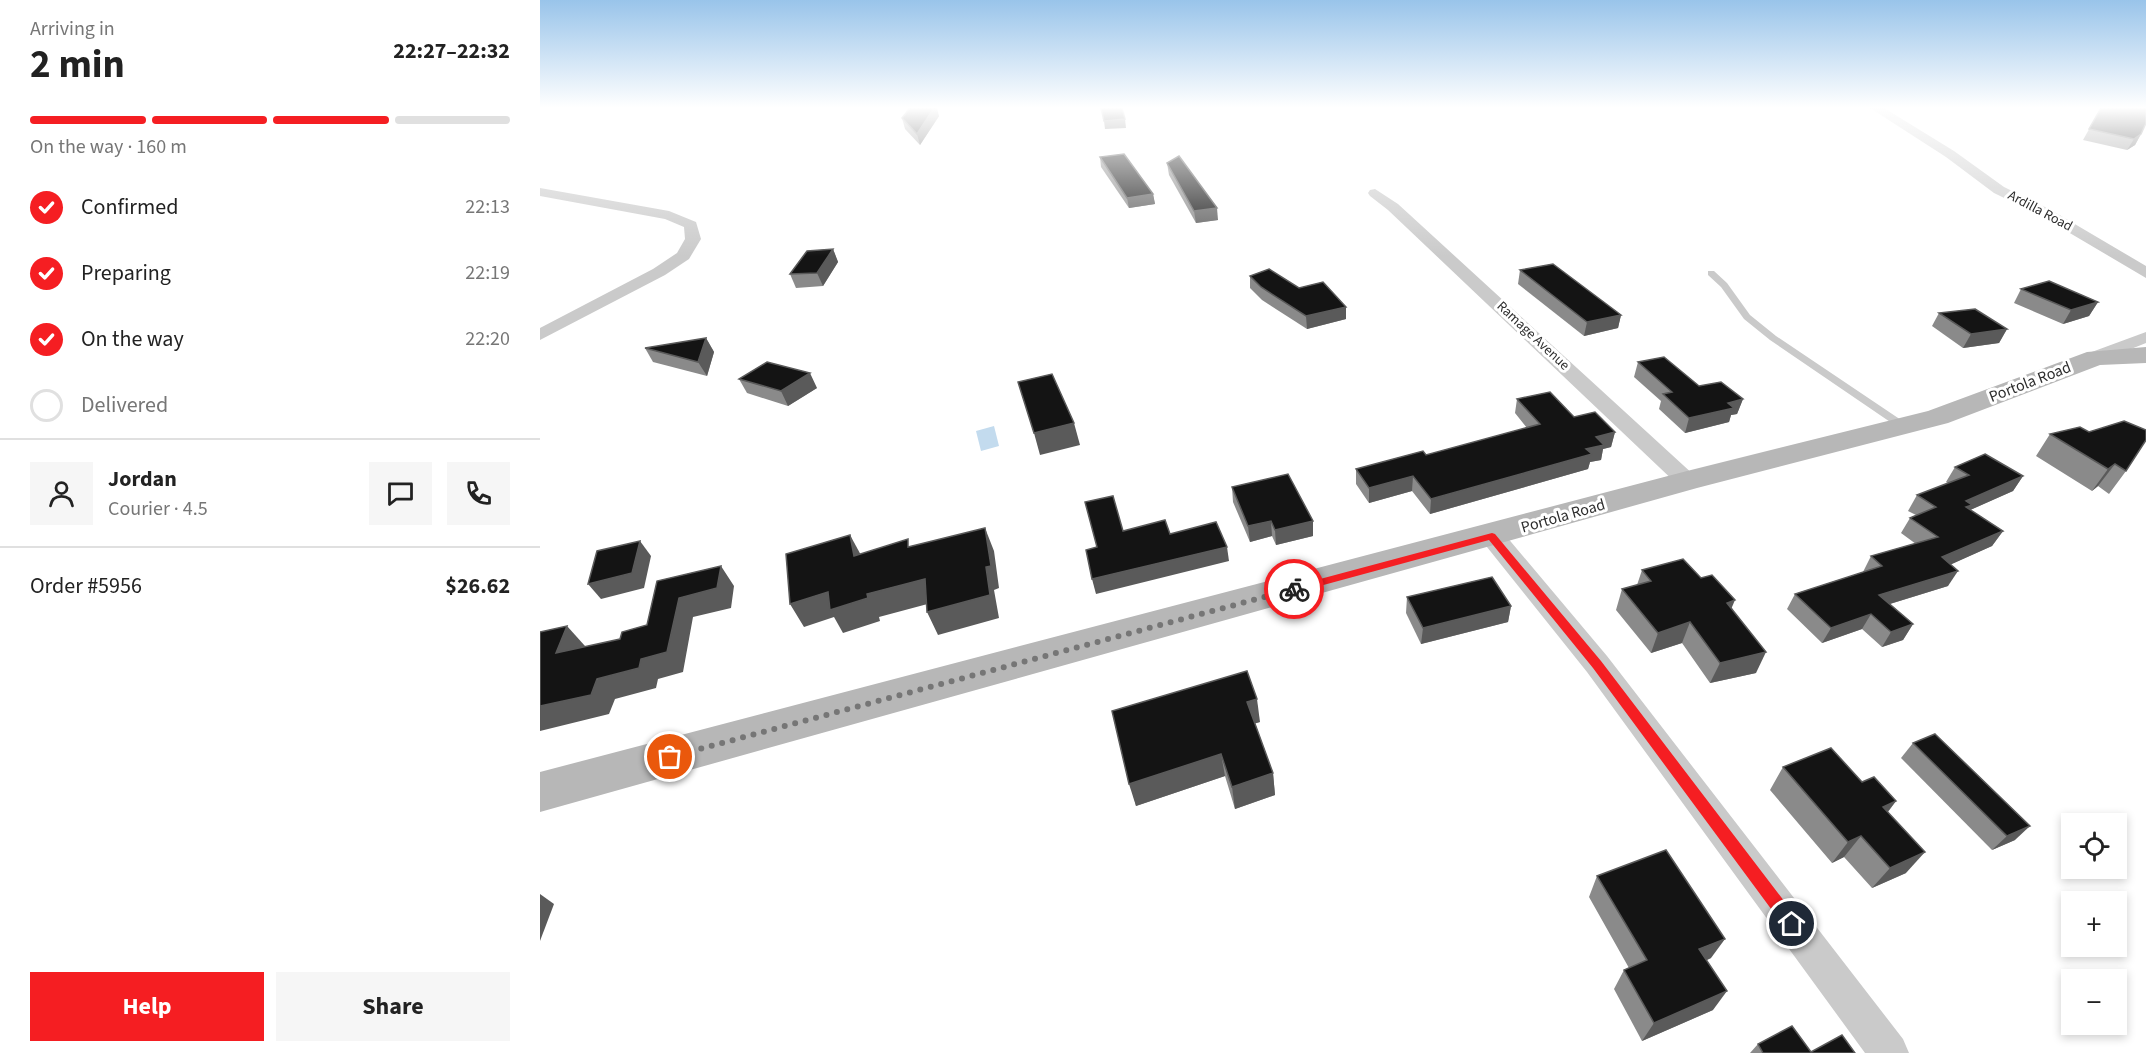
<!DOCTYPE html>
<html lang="en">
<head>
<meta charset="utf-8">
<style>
  body { margin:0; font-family:"Source Sans 3",sans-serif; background:#f6f6f6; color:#222; height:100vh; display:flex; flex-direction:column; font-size:22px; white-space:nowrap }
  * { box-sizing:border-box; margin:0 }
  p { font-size:20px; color:#767676 }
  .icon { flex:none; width:33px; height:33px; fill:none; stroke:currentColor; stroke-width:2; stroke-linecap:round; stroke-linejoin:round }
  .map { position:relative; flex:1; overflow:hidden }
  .panel { display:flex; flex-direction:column; background:#fff; width:540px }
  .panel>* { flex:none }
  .controls { position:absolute; left:1521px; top:813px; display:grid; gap:12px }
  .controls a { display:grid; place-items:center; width:66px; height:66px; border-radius:0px; background:#fff; box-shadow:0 3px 9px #0003; font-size:30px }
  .pin { position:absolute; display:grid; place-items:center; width:51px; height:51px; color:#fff; margin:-26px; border:3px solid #fff; border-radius:50%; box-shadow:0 2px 6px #0007 }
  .courier { position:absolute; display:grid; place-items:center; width:60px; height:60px; margin:-30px; border:4px solid #f51e22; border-radius:50%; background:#fff; color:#222; box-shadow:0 2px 8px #0007 }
  .summary em { font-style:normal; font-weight:700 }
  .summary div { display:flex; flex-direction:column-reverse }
  .summary { display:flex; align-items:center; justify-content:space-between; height:102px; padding:0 30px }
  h1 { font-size:39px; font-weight:700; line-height:45px }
  .bar { display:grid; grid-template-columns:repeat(4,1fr); gap:9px 6px; align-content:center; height:72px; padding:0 30px }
  .bar i { height:8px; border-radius:4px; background:#e0e0e0 }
  .bar .selected { background:#f51e22 }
  .bar p { grid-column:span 4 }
  .line { display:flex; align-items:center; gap:15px; padding:0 30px; border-top:2px solid #e0e0e0 }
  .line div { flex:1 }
  .round { display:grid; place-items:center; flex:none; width:63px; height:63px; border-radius:0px; background:#f6f6f6 }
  ol { padding:0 30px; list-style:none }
  li { display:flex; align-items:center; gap:18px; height:66px }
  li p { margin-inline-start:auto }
  li .icon { padding:6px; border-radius:50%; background:#f51e22; color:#fff; stroke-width:4 }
  li:last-child { color:#767676 }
  li i { width:33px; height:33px; border:3px solid #e0e0e0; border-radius:50% }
  .primary-button { display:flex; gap:12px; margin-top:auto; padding:12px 30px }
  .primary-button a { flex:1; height:69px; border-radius:0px; background:#f51e22; color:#fff; font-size:24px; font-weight:700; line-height:69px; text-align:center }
  .primary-button a+a { background:#f6f6f6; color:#222 }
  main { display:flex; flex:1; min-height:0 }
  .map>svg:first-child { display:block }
  .water { fill:#c3dbee }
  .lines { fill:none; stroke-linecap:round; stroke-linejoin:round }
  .lane { fill:#cacaca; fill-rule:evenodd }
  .street { fill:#cacaca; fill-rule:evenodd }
  .secondary { fill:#b7b7b7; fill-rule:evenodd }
  .wall { fill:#8a8a8a }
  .shaded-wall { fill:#5a5a5a }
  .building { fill:#141414; stroke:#5a5a5a; stroke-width:1.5 }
  .route { fill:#f51e22 }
  .done { stroke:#767676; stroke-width:6; stroke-dasharray:0 10.8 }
  .labels { text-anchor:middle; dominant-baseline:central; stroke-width:6; stroke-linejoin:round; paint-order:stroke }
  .far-street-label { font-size:14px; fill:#2d2d2d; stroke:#fff }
  .street-label { font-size:16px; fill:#2d2d2d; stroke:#fff }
</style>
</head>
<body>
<main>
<section class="panel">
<div class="summary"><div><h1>2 min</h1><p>Arriving in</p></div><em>22:27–22:32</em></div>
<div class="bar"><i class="selected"></i><i class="selected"></i><i class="selected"></i><i></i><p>On the way · 160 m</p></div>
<ol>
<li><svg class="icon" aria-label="check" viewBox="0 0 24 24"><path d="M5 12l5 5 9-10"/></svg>Confirmed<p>22:13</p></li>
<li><svg class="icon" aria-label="check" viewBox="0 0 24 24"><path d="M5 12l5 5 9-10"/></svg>Preparing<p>22:19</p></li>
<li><svg class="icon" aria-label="check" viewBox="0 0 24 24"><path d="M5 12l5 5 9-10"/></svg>On the way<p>22:20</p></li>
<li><i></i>Delivered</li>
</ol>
<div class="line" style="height:108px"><a class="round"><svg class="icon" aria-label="person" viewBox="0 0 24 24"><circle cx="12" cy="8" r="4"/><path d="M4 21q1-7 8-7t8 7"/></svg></a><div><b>Jordan</b><p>Courier · 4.5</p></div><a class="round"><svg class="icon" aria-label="chat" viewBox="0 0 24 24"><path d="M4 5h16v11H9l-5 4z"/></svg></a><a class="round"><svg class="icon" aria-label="phone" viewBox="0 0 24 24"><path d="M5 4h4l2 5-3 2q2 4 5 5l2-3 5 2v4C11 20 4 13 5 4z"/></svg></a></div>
<div class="line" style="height:78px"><div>Order #5956</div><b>$26.62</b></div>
<div class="primary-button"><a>Help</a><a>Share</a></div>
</section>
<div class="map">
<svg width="1606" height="1053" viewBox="0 0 1606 1053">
  <rect width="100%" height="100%" fill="#fff"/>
  <path class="water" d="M454,426L459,446L441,451L436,431Z"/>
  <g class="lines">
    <path class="lane" d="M1168,271H1174L1187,283L1210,315L1236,336L1367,424L1368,426L1367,428H1359L1230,340L1204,319L1181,287L1168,275Z"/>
    <g class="street">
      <path d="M1330,108H1344L1414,151L1464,187L1511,210L1606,266V278L1501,216L1454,193L1406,157Z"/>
      <path d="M0,188L129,211L156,222L161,239L149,259L125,275L0,340V328L113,269L137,253L145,239L144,227L125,219L0,196Z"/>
      <path d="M835,189L858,204L1155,476L1158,481L1155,486L1147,488L1139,486L848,210L830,196L828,193L830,190Z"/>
      <path d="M1606,332V343L1556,363L1549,361L1547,357L1549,353Z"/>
      <path d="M952,528L961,530L1067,656L1363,1039L1369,1053H1325L1047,672L943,542L940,536L943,530Z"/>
    </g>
    <path class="secondary" d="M1606,347V363L1560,365L1408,423L1157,488L0,812V772L1147,471L1388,411L1547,352Z"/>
  </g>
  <g class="wall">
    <path d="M1561,108L1601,134L1595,145L1587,150L1543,140Z"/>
    <path d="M399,116L380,145L365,129L362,118Z"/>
    <path d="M560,157L613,194L615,204L589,208L561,167Z"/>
    <path d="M627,163L678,220L656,223L629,175Z"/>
    <path d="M293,249L298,262L283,286L256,288L250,274Z"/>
    <path d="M980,270L1081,315L1078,328L1044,336L978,284Z"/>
    <path d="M710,276L759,288L806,319L767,329L722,300L710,288Z"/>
    <path d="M1481,289L1558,302L1549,316L1523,324L1474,303Z"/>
    <path d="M1399,313L1467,329L1459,343L1423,348L1392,326Z"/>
    <path d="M166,338L174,352L167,376L113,362L105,348Z"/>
    <path d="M1098,362L1159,386L1203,399L1197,414L1191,415L1189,422L1145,433L1119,409L1121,401L1094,377Z"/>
    <path d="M199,379L277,388L248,406L207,393Z"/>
    <path d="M977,399L1034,417L1075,432L1071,447L1063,449L1061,460L1050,462L1048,469L890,514L872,491L829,503L816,484V469L886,455L987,428L975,413Z"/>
    <path d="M1549,432L1586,471L1569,494L1558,486L1552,491L1496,456L1510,434Z"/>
    <path d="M1415,467L1483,476L1473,491L1430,510L1463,531L1452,546L1411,564L1408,586L1350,604L1373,624L1363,640L1342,647L1322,629L1282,643L1247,609L1255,594L1323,572L1331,556L1376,544L1361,533L1370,518L1376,515L1368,511L1377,495L1408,483L1406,482Z"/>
    <path d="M692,487L773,536L736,545L732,536L710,542L693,502Z"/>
    <path d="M1102,570L1161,578L1192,608L1216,673L1170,683L1142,643L1111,653L1076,610L1082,589L1097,585Z"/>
    <path d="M867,597L971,606L968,622L881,644L866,613Z"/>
    <path d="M572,711L720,722L715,723L733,773L735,795L695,809L685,776L596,806Z"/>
    <path d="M1373,743L1475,840L1452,850L1361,758Z"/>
    <path d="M1243,767L1322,782L1356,801L1348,812L1366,873L1332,888L1304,857L1292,863L1230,790Z"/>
    <path d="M1057,876L1171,958L1167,960L1173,1010L1102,1041L1074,989L1084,970L1089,968L1049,897Z"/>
    <path d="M1218,1044L1271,1052L1315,1053H1210Z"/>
  </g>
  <g class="shaded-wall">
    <path d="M394,108H397L399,116L380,145L377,134Z"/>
    <path d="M585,119L586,128L565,129L564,121Z"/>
    <path d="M1601,134L1595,145L1587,150L1594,139Z"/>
    <path d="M613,194L615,204L589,208L587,198Z"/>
    <path d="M677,208L678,220L656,223L654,211Z"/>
    <path d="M293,249L298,262L283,286L277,273Z"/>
    <path d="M1558,302L1549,316L1523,324L1531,310Z"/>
    <path d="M806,307V319L767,329L766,316Z"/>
    <path d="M1081,315L1078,328L1044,336L1047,322Z"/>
    <path d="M1467,329L1459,343L1423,348L1431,334Z"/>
    <path d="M166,338L174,352L167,376L158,362Z"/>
    <path d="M270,373L277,388L248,406L241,391Z"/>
    <path d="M1203,399L1197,414L1191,415L1189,422L1145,433L1149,418L1188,403Z"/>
    <path d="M534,423L540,445L500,455L494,433Z"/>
    <path d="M1075,432L1071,447L1063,449L1061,460L1050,462L1048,469L890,514L891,499L1046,449L1056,437Z"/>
    <path d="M1575,464L1558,486L1552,491L1568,469Z"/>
    <path d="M873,476L872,491L829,503V488Z"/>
    <path d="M1483,476L1473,491L1428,511L1426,501Z"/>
    <path d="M731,521L732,536L710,542L708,526Z"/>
    <path d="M773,521V536L736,545L735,530Z"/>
    <path d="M445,528L454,551L459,588L454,590L459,618L398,635L387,612Z"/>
    <path d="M1463,531L1452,546L1392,573L1402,557Z"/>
    <path d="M310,535L322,557L314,556Z"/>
    <path d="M100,541L111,556L104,588L61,599L48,584Z"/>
    <path d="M687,547L689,561L556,594L552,579Z"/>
    <path d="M181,566L194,586L191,608L153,617L143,672L118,679L116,688L75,699L69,714L0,731V706L101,659L139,598Z"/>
    <path d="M1418,571L1408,586L1330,610L1339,595Z"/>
    <path d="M385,579L395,602L339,617L340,621L303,633L294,617L264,627L250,604L288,592L327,594Z"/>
    <path d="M1195,600L1186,621L1187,603Z"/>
    <path d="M971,606L968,622L881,644L883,628Z"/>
    <path d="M1331,614L1322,629L1282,643L1291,628Z"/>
    <path d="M1150,622L1142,643L1111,653L1118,633Z"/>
    <path d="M1373,624L1363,640L1342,647L1351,632Z"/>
    <path d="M27,626L45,646L34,673L16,653Z"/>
    <path d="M1226,652L1216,673L1170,683L1180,663Z"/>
    <path d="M717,699L720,722L710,725L707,702Z"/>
    <path d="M681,754L685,776L596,806L589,784Z"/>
    <path d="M733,773L735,795L695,809L692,787Z"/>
    <path d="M1356,801L1339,823L1343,807Z"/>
    <path d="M1490,826L1475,840L1452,850L1467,836Z"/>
    <path d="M1321,836L1304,857L1292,863L1308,842Z"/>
    <path d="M1385,852L1366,873L1332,888L1350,868Z"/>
    <path d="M0,894L14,904L0,941Z"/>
    <path d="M1185,939L1171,958L1147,969L1159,949Z"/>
    <path d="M1187,991L1173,1010L1102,1041L1114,1023Z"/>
  </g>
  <g class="building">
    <path d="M370,108H394L377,134L362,118Z"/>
    <path d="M561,108H582L585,119L564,121Z"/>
    <path d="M1561,108H1606V123L1601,134L1594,139L1549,129Z"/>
    <path d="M584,154L613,194L587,198L560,157Z"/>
    <path d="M639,156L677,208L654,211L627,163Z"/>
    <path d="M293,249L277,273L250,274L267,251Z"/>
    <path d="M1013,264L1081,315L1047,322L980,270Z"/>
    <path d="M729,269L759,288L783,282L806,307L766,316L721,287L710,276Z"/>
    <path d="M1509,281L1558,302L1531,310L1481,289Z"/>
    <path d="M1435,309L1467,329L1431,334L1399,313Z"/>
    <path d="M166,338L158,362L105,348Z"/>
    <path d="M1124,357L1159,386L1181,382L1203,399L1188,403L1194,408L1149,418L1123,394L1132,392L1098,362Z"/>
    <path d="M227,362L270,373L241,391L199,379Z"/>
    <path d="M512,374L534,423L494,433L478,382Z"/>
    <path d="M1010,392L1034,417L1055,412L1075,432L1056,437L1064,445L1046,449L1052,454L891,499L873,476L829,488L816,469L883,451L886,455L1000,424L977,399Z"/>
    <path d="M1584,421L1606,430V440L1586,471L1575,464L1568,469L1510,434L1540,427L1549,432Z"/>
    <path d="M1445,454L1483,476L1426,501L1432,505L1426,507L1463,531L1402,557L1418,571L1339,595L1373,624L1351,632L1331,614L1291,628L1255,594L1342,566L1331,556L1398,537L1370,518L1396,507L1377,495L1429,475L1415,467Z"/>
    <path d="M748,474L773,521L735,530L731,521L708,526L692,487Z"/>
    <path d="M573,496L583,531L625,520L630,534L676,522L687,547L552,579L546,550L557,547L545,502Z"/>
    <path d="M445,528L451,566L446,567L450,595L387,612L385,579L327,594L328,598L290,610L288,592L250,604L246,554L310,535L314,556L368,539V547Z"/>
    <path d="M100,541L92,573L48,584L57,551Z"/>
    <path d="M1143,559L1161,578L1172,575L1195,600L1187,603L1226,652L1180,663L1150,622L1118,633L1082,589L1111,581L1102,570Z"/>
    <path d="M181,566L177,588L139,598L127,652L101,659L99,668L57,679L51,695L0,706V632L27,626L16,653L80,639L82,632L107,625L117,581Z"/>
    <path d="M952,577L971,606L883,628L867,597Z"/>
    <path d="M707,671L717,699L707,702L733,773L692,787L681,754L589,784L572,711Z"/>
    <path d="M1395,734L1490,826L1467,836L1373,743Z"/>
    <path d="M1291,748L1322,782L1334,777L1356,801L1343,807L1385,852L1350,868L1321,836L1308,842L1243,767Z"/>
    <path d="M1126,850L1185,939L1159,949L1187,991L1114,1023L1084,970L1107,960L1057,876Z"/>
    <path d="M1252,1026L1271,1052L1302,1035L1315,1053H1223L1218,1044Z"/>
  </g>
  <linearGradient id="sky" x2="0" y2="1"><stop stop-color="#99c4ea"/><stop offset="0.42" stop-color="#fff"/><stop offset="1" stop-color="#fff" stop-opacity="0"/></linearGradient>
  <rect width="1606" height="256" fill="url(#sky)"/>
  <path class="route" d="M952,533L955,534L1061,661L1257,918L1259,924L1257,929L1252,931L1246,929L1053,668L949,540L754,593L748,589L754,586Z"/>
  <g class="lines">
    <path class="done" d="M130,757L754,589"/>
  </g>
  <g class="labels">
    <g class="far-street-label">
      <text transform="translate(1500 211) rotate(28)">Ardilla Road</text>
      <text transform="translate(993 336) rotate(43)">Ramage Avenue</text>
    </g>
    <g class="street-label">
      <text transform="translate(1490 382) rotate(-21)">Portola Road</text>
      <text transform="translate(1023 516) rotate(-16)">Portola Road</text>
    </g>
  </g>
</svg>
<div class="controls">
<a><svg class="icon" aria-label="locate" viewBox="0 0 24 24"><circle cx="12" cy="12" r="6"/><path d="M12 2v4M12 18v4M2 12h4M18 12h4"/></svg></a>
<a>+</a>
<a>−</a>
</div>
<div class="pin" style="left:130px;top:757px;background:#ea580c"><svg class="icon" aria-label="bag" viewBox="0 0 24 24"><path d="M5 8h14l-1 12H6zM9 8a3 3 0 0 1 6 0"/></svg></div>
<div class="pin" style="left:1252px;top:924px;background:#1f2937"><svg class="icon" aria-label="home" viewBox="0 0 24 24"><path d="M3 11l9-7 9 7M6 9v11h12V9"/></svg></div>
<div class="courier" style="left:754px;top:589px"><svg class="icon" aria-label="bike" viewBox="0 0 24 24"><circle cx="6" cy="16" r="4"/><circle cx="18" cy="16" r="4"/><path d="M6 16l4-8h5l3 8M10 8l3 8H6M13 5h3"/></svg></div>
</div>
</main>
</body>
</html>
